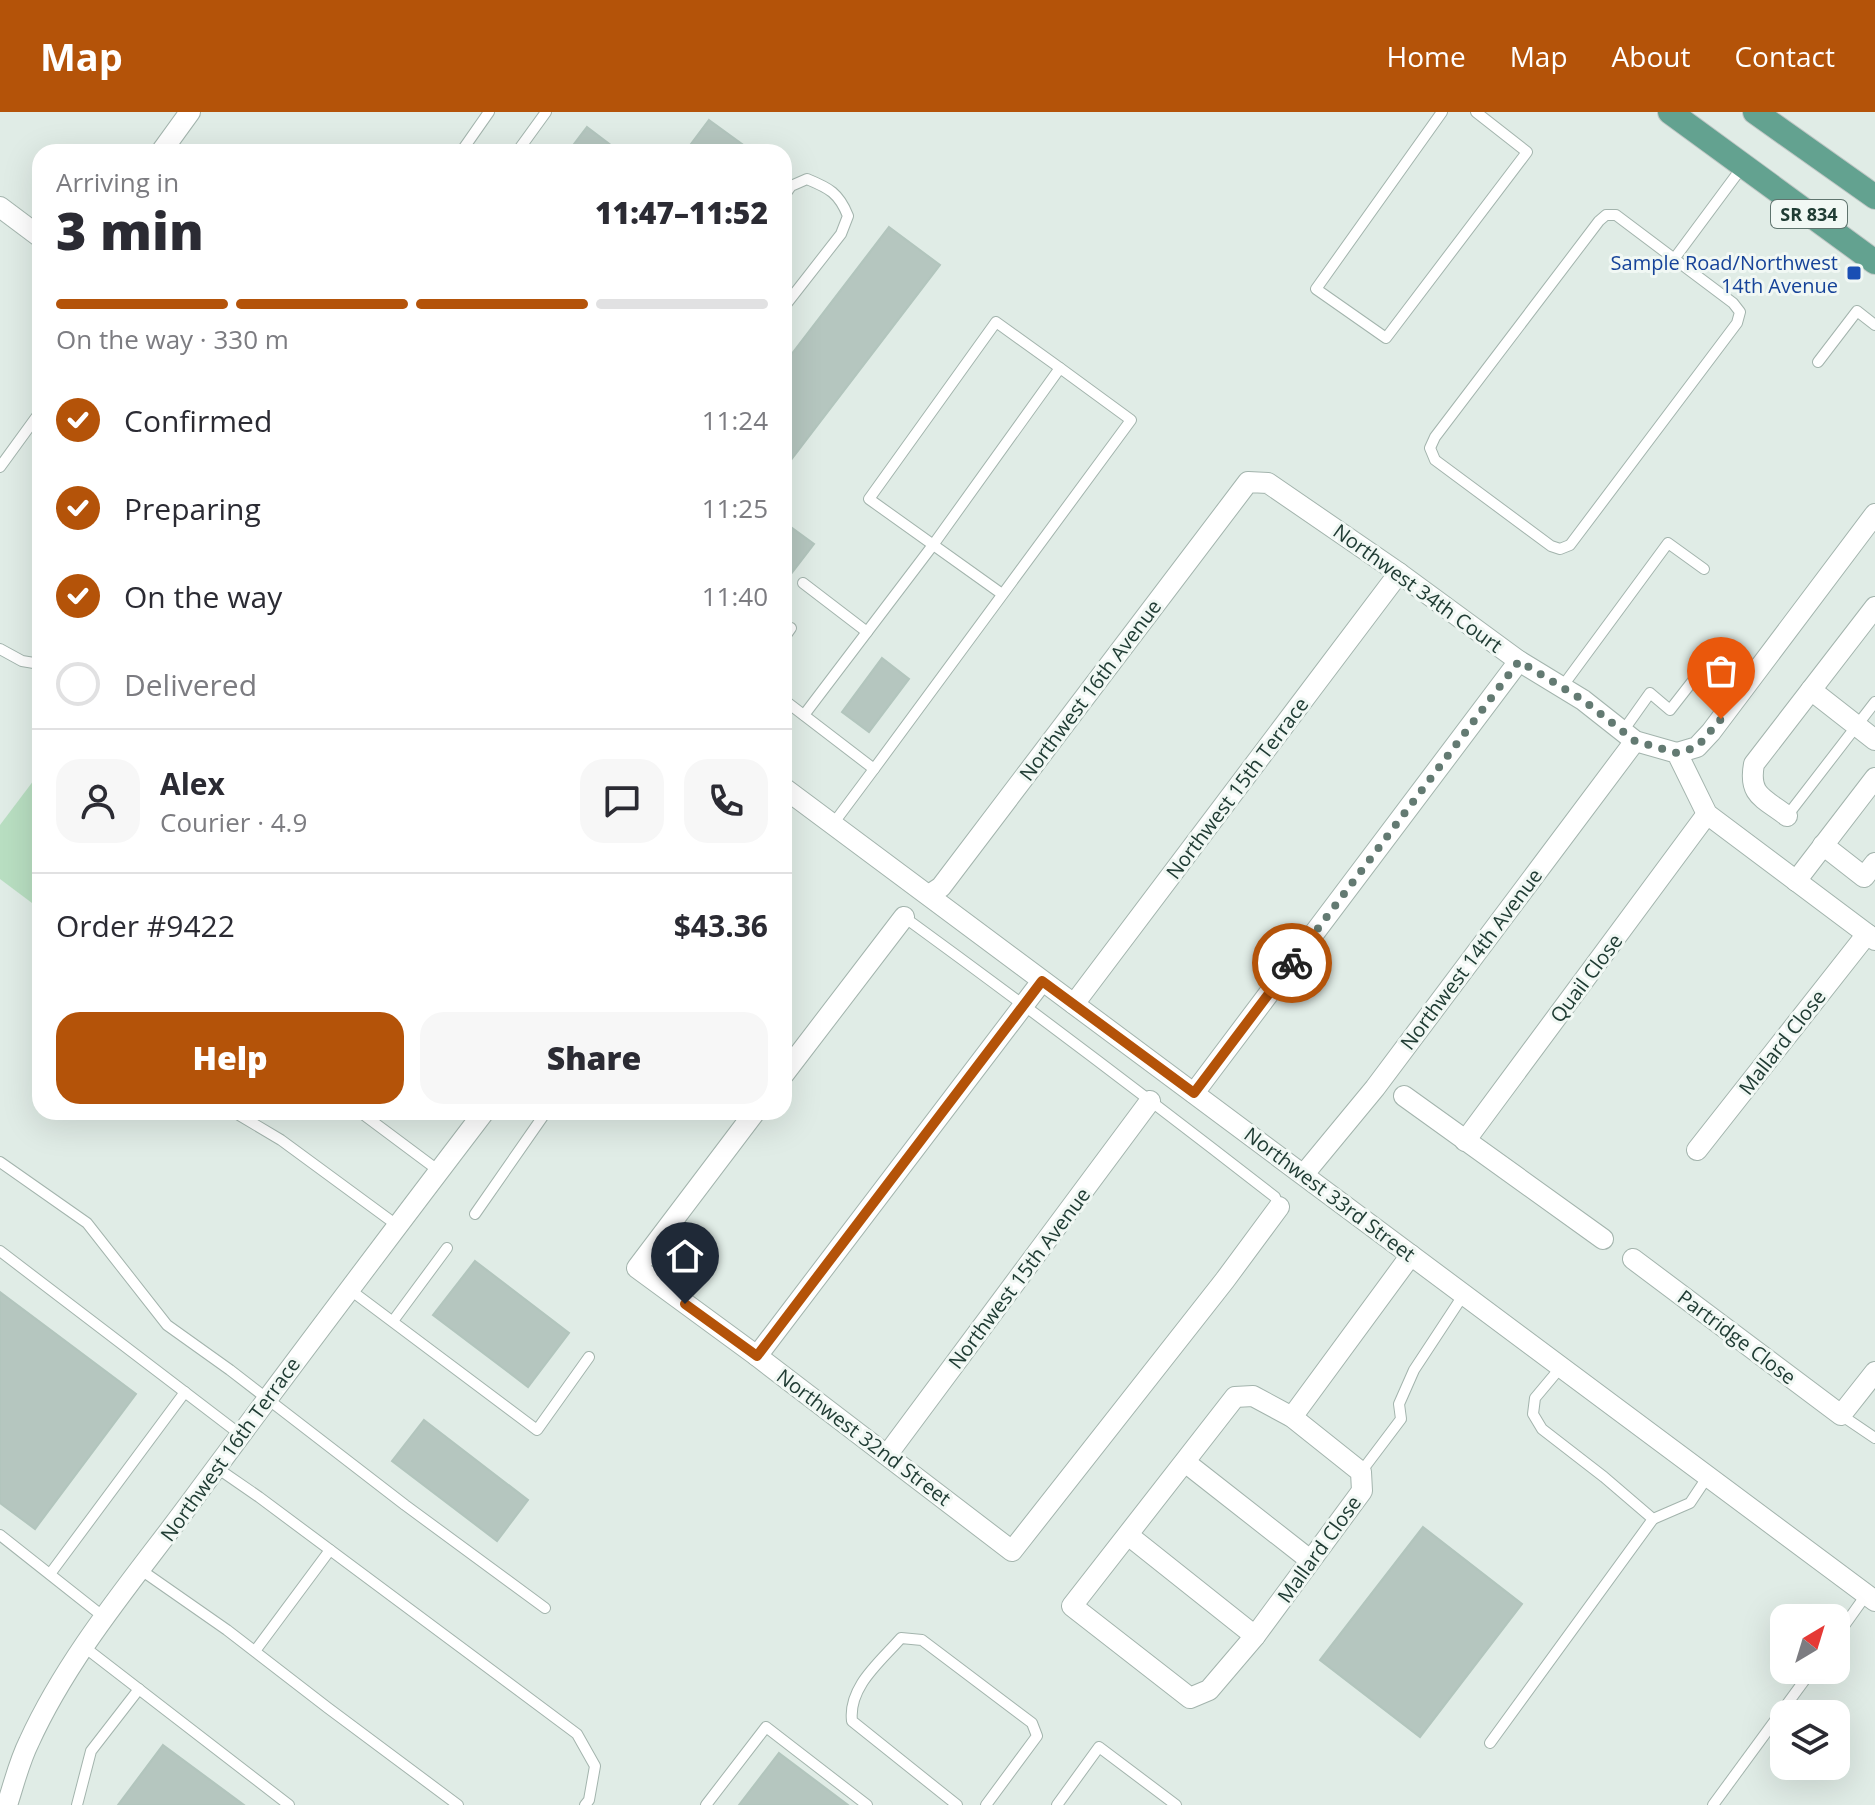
<!DOCTYPE html>
<html lang="en">
<head>
<meta charset="utf-8">
<style>
  body { margin:0; font-family:"Open Sans",sans-serif; background:#f7f7f7; color:#2b2b33; height:100vh; display:flex; flex-direction:column; font-size:30px; white-space:nowrap }
  * { box-sizing:border-box; margin:0 }
  p { font-size:26px; color:#7c7c81 }
  .icon { flex:none; width:44px; height:44px; fill:none; stroke:currentColor; stroke-width:2; stroke-linecap:round; stroke-linejoin:round }
  .map { position:relative; flex:1; overflow:hidden }
  .side { position:absolute; left:32px; top:32px; width:760px; height:976px; display:flex; flex-direction:column; background:#fff; border-radius:24px; box-shadow:0 8px 32px #0002 }
  .side>* { flex:none }
  .needle { width:52px; rotate:38deg }
  .controls { position:absolute; left:1770px; top:1492px; display:grid; gap:16px }
  .controls a { display:grid; place-items:center; width:80px; height:80px; border-radius:16px; background:#fff; box-shadow:0 8px 32px #0002; font-size:40px }
  .pin { position:absolute; display:grid; place-items:center; width:68px; height:68px; color:#fff; margin:-82px -34px; border-radius:50% 50% 50% 0; rotate:-45deg; box-shadow:0 0 8px #0007 }
  .pin .icon { rotate:45deg }
  .courier { position:absolute; display:grid; place-items:center; width:80px; height:80px; margin:-40px; border:6px solid #b45309; border-radius:50%; background:#fff; color:#222; box-shadow:0 2px 10px #0007 }
  .overview em { font-style:normal; font-weight:800 }
  .overview div { display:flex; flex-direction:column-reverse }
  .overview { display:flex; align-items:center; justify-content:space-between; height:136px; padding:0 24px }
  h1 { font-size:52px; font-weight:800; line-height:60px }
  .bar { display:grid; grid-template-columns:repeat(4,1fr); gap:12px 8px; align-content:center; height:96px; padding:0 24px }
  .bar i { height:10px; border-radius:6px; background:#e1e1e2 }
  .bar .on { background:#b45309 }
  .bar p { grid-column:span 4 }
  .line { display:flex; align-items:center; gap:20px; padding:0 24px; border-top:2px solid #e1e1e2 }
  .line div { flex:1 }
  .round { display:grid; place-items:center; flex:none; width:84px; height:84px; border-radius:24px; background:#f7f7f7 }
  ol { padding:0 24px; list-style:none }
  li { display:flex; align-items:center; gap:24px; height:88px }
  li p { margin-inline-start:auto }
  li .icon { padding:8px; border-radius:50%; background:#b45309; color:#fff; stroke-width:4 }
  li:last-child { color:#7c7c81 }
  li i { width:44px; height:44px; border:4px solid #e1e1e2; border-radius:50% }
  .button { display:flex; gap:16px; margin-top:auto; padding:16px 24px }
  .button a { flex:1; height:92px; border-radius:24px; background:#b45309; color:#fff; font-size:32px; font-weight:800; line-height:92px; text-align:center }
  .button a+a { background:#f7f7f7; color:#2b2b33 }
  header { display:flex; align-items:center; gap:48px; box-sizing:border-box; height:112px; padding:0 40px; background:#b45309; color:#fff }
  header strong { font-size:38px }
  nav { display:flex; gap:44px; margin-inline-start:auto; font-size:28px }
  .map>svg:first-child { display:block }
  .green { fill:#b8dec1 }
  .building { fill:#b5c6bf; stroke:#b2c5bd; stroke-width:2 }
  .lines { fill:none; stroke-linecap:round; stroke-linejoin:round }
  .lane-casing { stroke:#a3b4ad; stroke-width:12 }
  .street-casing { stroke:#a3b4ad; stroke-width:22 }
  .primary-casing { stroke:#c1c8c6; stroke-width:26 }
  .lane { stroke:#fff; stroke-width:10 }
  .street { stroke:#fff; stroke-width:20 }
  .primary { stroke:#63a290; stroke-width:24 }
  .done { stroke:#637a72; stroke-width:8; stroke-dasharray:0 14.4 }
  .route { stroke:#b45309; stroke-width:10 }
  .transit-dot { fill:#1a4fb4; stroke:#f1f8f4; stroke-width:3 }
  .labels { text-anchor:middle; dominant-baseline:central; stroke-width:6; stroke-linejoin:round; paint-order:stroke }
  .shield { fill:#f1f8f4; stroke:#5f746e; stroke-width:2 }
  .shield-label { font-size:18px; font-weight:bold; fill:#203c34 }
  .transit-label { font-size:20px; fill:#164399; stroke:#f1f8f4; text-anchor:end }
  .street-label { font-size:20px; fill:#203c34; stroke:#f1f8f4 }
</style>
</head>
<body>
<header>
<strong>Map</strong>
<nav><a>Home</a><a>Map</a><a>About</a><a>Contact</a></nav>
</header>
<div class="map">
<svg width="1875" height="1693" viewBox="0 0 1875 1693">
  <rect width="100%" height="100%" fill="#e0ece6"/>
  <path class="green" d="M40,660V797L0,767V713Z"/>
  <g class="building">
    <path d="M709,8L753,40H685Z"/>
    <path d="M587,15L620,40H568Z"/>
    <path d="M889,115L940,153L784,357V252Z"/>
    <path d="M784,410L814,432L784,471Z"/>
    <path d="M882,546L909,567L869,620L842,600Z"/>
    <path d="M475,1149L569,1221L528,1275L433,1203Z"/>
    <path d="M0,1180L136,1282L35,1417L0,1391Z"/>
    <path d="M424,1308L528,1388L497,1429L392,1349Z"/>
    <path d="M1423,1415L1522,1492L1420,1625L1320,1548Z"/>
    <path d="M163,1633L244,1693H118Z"/>
    <path d="M779,1641L848,1693H739Z"/>
  </g>
  <g class="lines">
    <g class="lane-casing">
      <g id="lane">
        <path d="M1442,0L1316,177L1386,226L1527,40L1476,0"/>
        <path d="M461,40L489,0"/>
        <path d="M517,40L546,0"/>
        <path d="M784,84L791,74L807,67C829,76 839,81 848,104L841,122L784,195"/>
        <path d="M1606,103H1616L1733,191L1740,200L1737,211L1570,433L1560,437L1551,434L1435,348L1430,336L1435,325L1599,109Z"/>
        <path d="M1674,147L1743,54"/>
        <path d="M1818,250L1857,199L1875,213"/>
        <path d="M0,355L40,300"/>
        <path d="M803,471L867,520"/>
        <path d="M1002,482L869,387L996,210L1060,256"/>
        <path d="M784,526L791,516"/>
        <path d="M0,537L22,549L40,552"/>
        <path d="M1562,575L1668,431L1704,457"/>
        <path d="M784,588L874,657L833,712"/>
        <path d="M804,603L933,433L1060,256L1131,308L874,657"/>
        <path d="M1623,619L1650,581L1670,598L1695,566L1731,594"/>
        <path d="M1787,704L1875,590"/>
        <path d="M904,805C1029,896 1153,990 1275,1085L1279,1095"/>
        <path d="M234,1000L281,1028L398,1114"/>
        <path d="M360,1000L439,1059"/>
        <path d="M0,1050L87,1111L167,1213L230,1258L405,1393L545,1496"/>
        <path d="M475,1102L546,1000"/>
        <path d="M0,1139L241,1323"/>
        <path d="M349,1177L537,1318L589,1245"/>
        <path d="M393,1209L447,1136"/>
        <path d="M1561,1255L1535,1286L1533,1302L1542,1317L1604,1365L1653,1407L1690,1391L1708,1364"/>
        <path d="M1841,1303L1875,1326"/>
        <path d="M217,1356L259,1385L577,1622L595,1654L589,1688L585,1693"/>
        <path d="M1361,1360L1401,1307L1399,1292L1414,1258L1464,1182"/>
        <path d="M0,1423L105,1506"/>
        <path d="M141,1458L227,1518L328,1596L458,1693"/>
        <path d="M50,1462L185,1280"/>
        <path d="M1836,1525L1866,1483"/>
        <path d="M83,1534L289,1693"/>
        <path d="M255,1539L330,1438"/>
        <path d="M1490,1631L1653,1407"/>
        <path d="M77,1693L91,1639L139,1577"/>
        <path d="M706,1693L766,1615L867,1693"/>
        <path d="M957,1693L852,1609C848,1575 880,1550 901,1526L922,1528L1032,1611L1037,1624L986,1693"/>
        <path d="M1057,1693L1099,1635L1176,1693"/>
        <path d="M1713,1693L1812,1558"/>
      </g>
    </g>
    <g class="street-casing">
      <g id="street">
        <path d="M161,40L190,0"/>
        <path d="M0,95L40,125"/>
        <path d="M1811,578L1875,628"/>
        <path d="M1677,641L1697,635L1711,620L1875,402"/>
        <path d="M784,676L1875,1489"/>
        <path d="M1787,704C1764,686 1748,684 1754,652L1875,495"/>
        <path d="M1823,733L1864,765L1875,751"/>
        <path d="M1796,769L1875,666"/>
        <path d="M929,783L941,775L1248,370L1268,371L1399,461L1519,549L1583,588L1635,629L1677,641L1707,702L1875,828"/>
        <path d="M1074,892L1399,461"/>
        <path d="M784,962L904,805"/>
        <path d="M1194,981L1519,549"/>
        <path d="M1404,984L1603,1127"/>
        <path d="M755,1000L637,1156L757,1244L1012,1439L1225,1168L1279,1095"/>
        <path d="M1465,1029L1707,702"/>
        <path d="M1697,1038L1867,822"/>
        <path d="M1304,1062L1375,976L1635,629"/>
        <path d="M1633,1147L1841,1303L1875,1260"/>
        <path d="M757,1244L1042,869"/>
        <path d="M1253,1284L1292,1305L1361,1360L1362,1379L1255,1524L1209,1578L1190,1586L1072,1494L1235,1285Z"/>
        <path d="M1292,1305L1411,1143"/>
        <path d="M887,1343L1150,989"/>
        <path d="M1185,1350L1310,1448"/>
        <path d="M1128,1423L1255,1524"/>
        <path d="M7,1693C14,1672 19,1650 29,1630C71,1538 140,1460 199,1379C293,1252 388,1126 484,1000"/>
      </g>
    </g>
    <g class="primary-casing">
      <g id="primary">
        <path d="M1670,0L1875,150"/>
        <path d="M1755,0L1875,85"/>
      </g>
    </g>
    <use href="#lane" class="lane"/>
    <use href="#street" class="street"/>
    <use href="#primary" class="primary"/>
  </g>
  <g class="lines">
    <path class="done" d="M1292,851L1519,549L1583,588L1635,629L1677,641L1697,635L1721,607"/>
    <path class="route" d="M685,1192L757,1244L1042,869L1194,981L1292,851"/>
  </g>
  <rect class="transit-dot" x="1846" y="153" width="16" height="16" rx="4"/>
  <g class="labels">
    <rect class="shield" x="1771" y="88" width="76" height="28" rx="6"/>
    <g class="shield-label">
      <text x="1809" y="102">SR 834</text>
    </g>
    <g class="transit-label">
      <text x="1838" y="150">Sample Road/Northwest<tspan x="1838" dy="23">14th Avenue</tspan></text>
    </g>
    <g class="street-label">
      <text transform="translate(1418 476) rotate(36)">Northwest 34th Court</text>
      <text transform="translate(1090 578) rotate(-53)">Northwest 16th Avenue</text>
      <text transform="translate(1237 676) rotate(-53)">Northwest 15th Terrace</text>
      <text transform="translate(1471 847) rotate(-53)">Northwest 14th Avenue</text>
      <text transform="translate(1586 866) rotate(-53)">Quail Close</text>
      <text transform="translate(1782 930) rotate(-52)">Mallard Close</text>
      <text transform="translate(1330 1082) rotate(37)">Northwest 33rd Street</text>
      <text transform="translate(1019 1166) rotate(-53)">Northwest 15th Avenue</text>
      <text transform="translate(1737 1225) rotate(37)">Partridge Close</text>
      <text transform="translate(864 1325) rotate(37)">Northwest 32nd Street</text>
      <text transform="translate(230 1337) rotate(-54)">Northwest 16th Terrace</text>
      <text transform="translate(1319 1437) rotate(-54)">Mallard Close</text>
    </g>
  </g>
</svg>
<div class="controls">
<a><svg class="needle" viewBox="-14 -14 28 28"><path d="M0-13l5 13h-10z" fill="#e53935"/><path d="M0 13l5-13h-10z" fill="#7c7c81"/></svg></a>
<a><svg class="icon" aria-label="layers" viewBox="0 0 24 24"><path d="M12 4l9 5-9 5-9-5zM3 14l9 5 9-5"/></svg></a>
</div>
<div class="pin" style="left:1721px;top:607px;background:#ea580c"><svg class="icon" aria-label="bag" viewBox="0 0 24 24"><path d="M5 8h14l-1 12H6zM9 8a3 3 0 0 1 6 0"/></svg></div>
<div class="pin" style="left:685px;top:1192px;background:#1f2937"><svg class="icon" aria-label="home" viewBox="0 0 24 24"><path d="M3 11l9-7 9 7M6 9v11h12V9"/></svg></div>
<div class="courier" style="left:1292px;top:851px"><svg class="icon" aria-label="bike" viewBox="0 0 24 24"><circle cx="6" cy="16" r="4"/><circle cx="18" cy="16" r="4"/><path d="M6 16l4-8h5l3 8M10 8l3 8H6M13 5h3"/></svg></div>
<section class="side">
<div class="overview"><div><h1>3 min</h1><p>Arriving in</p></div><em>11:47–11:52</em></div>
<div class="bar"><i class="on"></i><i class="on"></i><i class="on"></i><i></i><p>On the way · 330 m</p></div>
<ol>
<li><svg class="icon" aria-label="check" viewBox="0 0 24 24"><path d="M5 12l5 5 9-10"/></svg>Confirmed<p>11:24</p></li>
<li><svg class="icon" aria-label="check" viewBox="0 0 24 24"><path d="M5 12l5 5 9-10"/></svg>Preparing<p>11:25</p></li>
<li><svg class="icon" aria-label="check" viewBox="0 0 24 24"><path d="M5 12l5 5 9-10"/></svg>On the way<p>11:40</p></li>
<li><i></i>Delivered</li>
</ol>
<div class="line" style="height:144px"><a class="round"><svg class="icon" aria-label="person" viewBox="0 0 24 24"><circle cx="12" cy="8" r="4"/><path d="M4 21q1-7 8-7t8 7"/></svg></a><div><b>Alex</b><p>Courier · 4.9</p></div><a class="round"><svg class="icon" aria-label="chat" viewBox="0 0 24 24"><path d="M4 5h16v11H9l-5 4z"/></svg></a><a class="round"><svg class="icon" aria-label="phone" viewBox="0 0 24 24"><path d="M5 4h4l2 5-3 2q2 4 5 5l2-3 5 2v4C11 20 4 13 5 4z"/></svg></a></div>
<div class="line" style="height:104px"><div>Order #9422</div><b>$43.36</b></div>
<div class="button"><a>Help</a><a>Share</a></div>
</section>
</div>
</body>
</html>
